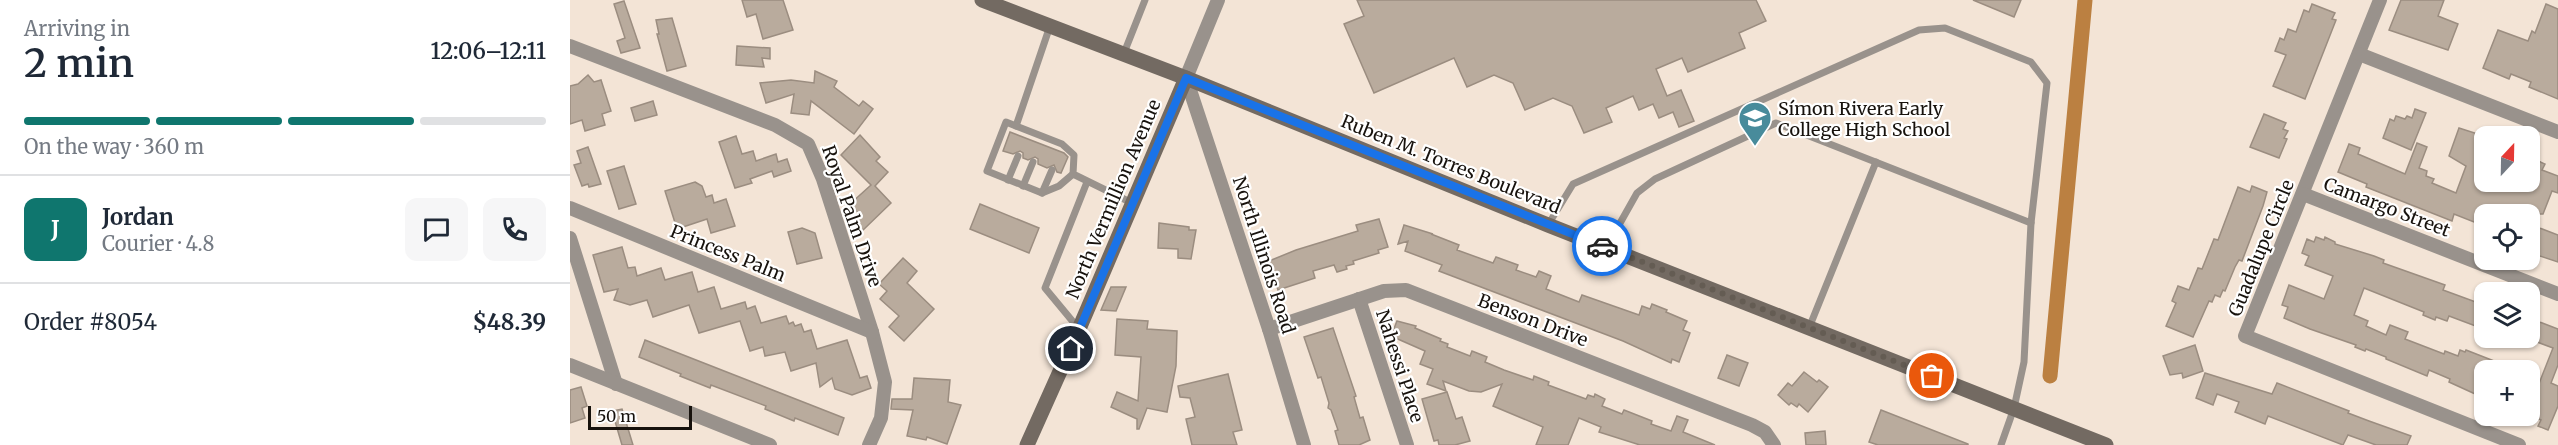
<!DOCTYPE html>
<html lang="en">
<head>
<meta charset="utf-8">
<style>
  body { margin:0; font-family:Merriweather,serif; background:#f6f6f7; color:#1f2937; height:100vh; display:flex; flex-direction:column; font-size:22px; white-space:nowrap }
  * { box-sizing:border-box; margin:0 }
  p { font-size:20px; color:#747a83 }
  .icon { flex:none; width:33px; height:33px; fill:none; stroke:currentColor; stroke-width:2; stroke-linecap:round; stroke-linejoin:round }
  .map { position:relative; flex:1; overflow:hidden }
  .details { display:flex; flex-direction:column; background:#fff; width:570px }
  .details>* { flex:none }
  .needle { width:39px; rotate:22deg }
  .tools { position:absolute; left:1904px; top:126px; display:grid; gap:12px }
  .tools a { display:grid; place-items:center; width:66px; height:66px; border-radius:12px; background:#fff; box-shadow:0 2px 4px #0004; font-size:30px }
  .scale { position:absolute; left:18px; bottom:15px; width:104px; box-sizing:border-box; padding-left:6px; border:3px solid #17120d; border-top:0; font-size:16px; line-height:21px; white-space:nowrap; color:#17120d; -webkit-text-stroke:4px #fff; paint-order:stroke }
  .pin { position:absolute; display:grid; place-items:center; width:51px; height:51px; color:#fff; margin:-26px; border:3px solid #fff; border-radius:50%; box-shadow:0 2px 6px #0007 }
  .courier { position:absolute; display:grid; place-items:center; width:60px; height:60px; margin:-30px; border:4px solid #1a73e8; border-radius:50%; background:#fff; color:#222; box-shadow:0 2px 8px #0007 }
  .head em { font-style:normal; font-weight:600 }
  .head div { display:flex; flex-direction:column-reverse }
  .head { display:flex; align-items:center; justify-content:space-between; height:102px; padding:0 24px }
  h1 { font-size:39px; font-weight:600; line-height:45px }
  .bar { display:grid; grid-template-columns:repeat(4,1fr); gap:9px 6px; align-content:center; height:72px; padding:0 24px }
  .bar i { height:8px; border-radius:4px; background:#e0e1e3 }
  .bar .selected { background:#0f766e }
  .bar p { grid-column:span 4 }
  .line { display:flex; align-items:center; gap:15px; padding:0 24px; border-top:2px solid #e0e1e3 }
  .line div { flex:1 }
  .round { display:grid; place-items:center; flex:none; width:63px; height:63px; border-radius:12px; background:#f6f6f7 }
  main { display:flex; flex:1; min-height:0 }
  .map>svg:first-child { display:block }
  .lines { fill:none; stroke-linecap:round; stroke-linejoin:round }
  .canal { stroke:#bb8041; stroke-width:15 }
  .building { fill:#b9ab9d; stroke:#9b8d80; stroke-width:1.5 }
  .lane { stroke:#99928c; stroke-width:7 }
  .street { stroke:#99928c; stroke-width:14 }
  .secondary { stroke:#736a62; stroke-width:15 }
  .done { stroke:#645c53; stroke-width:6; stroke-dasharray:0 10.8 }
  .route { stroke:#1a73e8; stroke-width:8 }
  .labels { text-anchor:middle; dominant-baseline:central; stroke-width:4.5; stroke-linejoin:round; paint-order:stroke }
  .poi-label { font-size:18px; fill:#17120d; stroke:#fff; text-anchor:start }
  .street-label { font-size:18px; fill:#17120d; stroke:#fff }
</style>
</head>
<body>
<main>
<section class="details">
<div class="head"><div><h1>2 min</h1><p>Arriving in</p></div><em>12:06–12:11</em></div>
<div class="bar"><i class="selected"></i><i class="selected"></i><i class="selected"></i><i></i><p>On the way · 360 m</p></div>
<div class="line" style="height:108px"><b class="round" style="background:#0f766e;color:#fff">J</b><div><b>Jordan</b><p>Courier · 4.8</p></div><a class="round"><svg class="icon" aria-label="chat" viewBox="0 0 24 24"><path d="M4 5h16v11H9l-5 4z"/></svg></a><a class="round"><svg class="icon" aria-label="phone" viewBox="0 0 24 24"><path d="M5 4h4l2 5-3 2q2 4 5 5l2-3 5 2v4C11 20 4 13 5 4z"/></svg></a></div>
<div class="line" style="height:78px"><div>Order #8054</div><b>$48.39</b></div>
</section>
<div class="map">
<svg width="1988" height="445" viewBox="0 0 1988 445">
  <rect width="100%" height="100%" fill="#f3e4d6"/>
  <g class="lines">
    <path class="canal" d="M1480,376L1515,0"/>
  </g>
  <g class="building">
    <path d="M172,0H213L223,30L193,39L186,14L177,17Z"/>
    <path d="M787,0H1186L1196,21L1169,33L1175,48L1118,72L1112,58L1086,69L1097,96L1111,90L1124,121L1109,127L1103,112L1089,118L1083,104L1069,110L1063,96L1036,108L1042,122L1014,133L1002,106L983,98L955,110L943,83L924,75L897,87L884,58L804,93L774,24L794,16Z"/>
    <path d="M1403,0H1451L1444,17Z"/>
    <path d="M1831,0H1874L1868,16L1888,24L1878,50L1819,30Z"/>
    <path d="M54,1L70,48L51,53L47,41L55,38L44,4Z"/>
    <path d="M1742,4L1765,13L1762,19L1766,20L1735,99L1703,86L1716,55L1705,51L1710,38L1714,40L1718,29L1726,32L1734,10L1739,12Z"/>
    <path d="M1976,4L1988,9V99L1959,87L1961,82L1941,74L1939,79L1913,68L1928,30L1958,41L1962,31L1965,33Z"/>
    <path d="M102,18L116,66L97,71L87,34H89L86,20Z"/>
    <path d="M167,46L200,48V59L192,58L194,67L166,65Z"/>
    <path d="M245,71L267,81L264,87L289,106L293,101L303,109L284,134L241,101L239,115L221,113L224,94L196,103L190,83L221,80L244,83Z"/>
    <path d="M18,75L24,82L31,80L41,111L32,114L35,125L15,131L12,120L0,124V86L8,84Z"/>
    <path d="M83,101L87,115L65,121L61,108Z"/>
    <path d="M1845,109L1856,113L1841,150L1813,138L1820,119L1824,121L1826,116L1835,119L1837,116L1842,118Z"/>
    <path d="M1694,114L1716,123L1713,129L1718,131L1714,138L1717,139L1709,158L1680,147Z"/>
    <path d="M1889,128L1914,136V182H1959V157L1975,164L1972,170L1988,176V193L1982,191L1973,214H1914V226L1884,214L1882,221L1796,187L1797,184L1768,172L1779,144L1790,148L1788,154L1835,174L1847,143L1857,147L1849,168L1857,171L1856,176L1864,179L1862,183L1886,193L1896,166L1879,156Z"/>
    <path d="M440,132L494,153L498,157L491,173L487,172L484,165L477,168L468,164V159L465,157L458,160L453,158V153L450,151L443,154L433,151Z"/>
    <path d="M290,135L310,157L306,161L318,172L305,186L321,203L290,233L282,224L291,216L280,204L301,185L271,155Z"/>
    <path d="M166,136L172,154L183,151L186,161L206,154L208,162L217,159L221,171L204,177L202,171L180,179L182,183L165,188L149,142Z"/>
    <path d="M18,147L31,184L19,187L18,184L12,186L4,165L11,163L7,151Z"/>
    <path d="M54,166L66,204L49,209L37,171Z"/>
    <path d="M125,182L132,186L136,197L142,195L144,203L156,199L165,226L141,233L137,219L107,229L95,191Z"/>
    <path d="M1682,186L1697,192L1693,206L1672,261L1669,260L1665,267L1655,291L1653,290L1650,297L1645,295L1642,302L1639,301L1623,337L1596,326L1606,303L1602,301L1608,286L1619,290L1628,268L1632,269L1644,239L1648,240L1668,187L1680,192Z"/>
    <path d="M410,204L469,228L459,253L400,229Z"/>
    <path d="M809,219L818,247L808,250L809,253L783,261L784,264L776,266L777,269L767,272L764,265L743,271L745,278L708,290L699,261L726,250L788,231L786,225Z"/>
    <path d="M589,223L619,227V230H626L621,259L608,258V249L588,248Z"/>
    <path d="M1959,224L1988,235V262L1961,253L1965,244L1959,241Z"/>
    <path d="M834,225L863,234H861L889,245L887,250L923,263L926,257L948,265L946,270L966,277L969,271L981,276L976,289L1009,302L1012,295L1069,315L1072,306L1080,309L1082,304L1097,310L1096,312L1117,321L1113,330L1120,333L1109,362L1102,359L1101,363L1053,341L869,271L872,265L835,251L838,241L828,244Z"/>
    <path d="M232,228L245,233L252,258L227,264L218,232Z"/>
    <path d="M1746,237L1754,240L1755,237L1765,242V244L1804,256L1814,260L1813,263L1875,285L1873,290L1914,305V319L1911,328L1879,316L1877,321L1866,317L1865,320L1853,315L1854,312L1794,288L1784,315L1798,321L1796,326L1816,335L1820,325L1838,332L1835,339L1874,354L1875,351L1888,356L1890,350L1895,352L1896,350L1947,370H1914V398L1879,382L1880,379L1859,370L1857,376L1816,359V357L1796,349L1795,351L1785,347L1786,345L1740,329L1714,318L1718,307L1712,305L1719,285L1754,299L1763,276L1735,265L1739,256L1732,253L1737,239L1744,242Z"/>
    <path d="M52,247L58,268L65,267L67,276L91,268L95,280L122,272L128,292L144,287L151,309L175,302L177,309L185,306L191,323L216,316L219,324L223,322L225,326L231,324L234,332L241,330L247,349L277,340L290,378L297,376L301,388L282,395L265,389L262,378L250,387L246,363L221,371L215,352L195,356L193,347L180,351L170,321L129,333L119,305L83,317L77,300L60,305L44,300L48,289L34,292L23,255Z"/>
    <path d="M333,258L347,271L337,283L364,309L334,341L319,327L329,316L310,299L317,291L309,284Z"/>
    <path d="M541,287H556L546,311L531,310Z"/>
    <path d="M1959,318L1988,329V365L1981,383L1988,386V406L1978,430L1968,426L1971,420L1959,415V409L1983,348L1959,339Z"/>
    <path d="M547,319L578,321L577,329L607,331L606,366L597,412L577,408L569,429H567V419L541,407L547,392L568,401L571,357L545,355Z"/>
    <path d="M827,321L846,326L845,328L871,339L870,341L878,344L877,347L900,356L902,351L917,357L915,362L934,370L963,380L964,376L979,382L978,385L1016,399L1018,395L1024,397L1025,394L1035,399L1032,406L1052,414L1054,410L1082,421L1081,424L1101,431L1107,416L1118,420L1113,432L1145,445H1070L1029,432L1031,427L1009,418L998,445H966L973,427L923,406L932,384L911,392L899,391L873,381L876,391L857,384L863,369L850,364L855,351L821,336Z"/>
    <path d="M763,328L786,396L784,397L790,418L793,417L800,440L789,445H769L765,431L768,430L761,410L758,408L759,403L751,377L748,378L734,337Z"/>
    <path d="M75,340L274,418L268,435L225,418L224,421L195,409L196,406L141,385L140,388L110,376L111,374L69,357Z"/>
    <path d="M1625,345L1633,371L1613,378L1612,373L1600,375L1593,356Z"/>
    <path d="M1157,355L1178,363L1169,386L1148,378Z"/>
    <path d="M1234,372L1247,382L1249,380L1258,387L1238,412L1229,404L1227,407L1221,403L1219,405L1208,395L1218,383L1222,386Z"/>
    <path d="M1635,373L1702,394L1707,383L1779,411L1778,413L1799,421L1841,436L1837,445H1806L1778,435L1773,445L1698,416L1695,424L1665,412L1669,402L1647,394L1643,405L1626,398Z"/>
    <path d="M658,374L672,430L663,432L667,445H622L616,419L625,417L620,398L610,397L608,386Z"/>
    <path d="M344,378L380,380L378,402L391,405L377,444L357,437L356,440L337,436L343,410L321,409L322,399H342Z"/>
    <path d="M11,387L17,406L12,408L15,418L0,423V390Z"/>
    <path d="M877,392L886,419L892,417L900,441L885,445H869L868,440L864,441L852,399Z"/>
    <path d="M52,409L63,445H52L42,411Z"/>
    <path d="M1311,410L1398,444V445H1308L1299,442Z"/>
    <path d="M1255,431L1256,445H1236L1235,433Z"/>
  </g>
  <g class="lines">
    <g class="lane">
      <path d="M480,26L446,126L492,144L504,155L503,174L562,203"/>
      <path d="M554,53L575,0"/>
      <path d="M446,126L436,122L417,171L472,193L489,186L503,174"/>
      <path d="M438,180L448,156"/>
      <path d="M453,186L463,162"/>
      <path d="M472,193L482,170"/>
      <path d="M978,225L1003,184L1349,30L1375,28L1461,62L1477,83L1461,223L1454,362L1444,408L1431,445"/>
      <path d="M1036,248L1067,193L1085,179L1206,123L1461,223"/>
      <path d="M1239,328L1306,162"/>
      <path d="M509,329L475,288L517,182"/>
    </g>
    <g class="street">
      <path d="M648,0L616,78L699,329L734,445"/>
      <path d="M1810,0L1675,336L1949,445"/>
      <path d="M0,46L205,125L238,144L253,179L302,332L315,382L311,418L299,445"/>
      <path d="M1789,54L1988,132"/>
      <path d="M1733,194L1988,294"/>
      <path d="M0,208L302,332"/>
      <path d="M0,238L46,384"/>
      <path d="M789,299L837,445"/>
      <path d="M699,329L814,291L836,290L1182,425L1195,432L1204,445"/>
      <path d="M0,365L200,445"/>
    </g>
    <g class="secondary">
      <path d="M412,0L616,78L978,225L1536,445"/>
      <path d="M457,445L509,329L616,78"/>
    </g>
  </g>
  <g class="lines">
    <path class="done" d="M1032,246L1362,376"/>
    <path class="route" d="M501,349L616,78L1032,246"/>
  </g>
  <defs>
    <g id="school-pin" transform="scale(1.725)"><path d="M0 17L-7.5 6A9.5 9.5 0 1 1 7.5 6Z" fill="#488b9b" stroke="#fff"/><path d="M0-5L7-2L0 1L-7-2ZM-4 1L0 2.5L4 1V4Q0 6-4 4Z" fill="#fff"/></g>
  </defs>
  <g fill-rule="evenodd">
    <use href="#school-pin" x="1185" y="118"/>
  </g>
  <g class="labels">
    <g class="poi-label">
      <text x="1208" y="108">Símon Rivera Early<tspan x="1208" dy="21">College High School</tspan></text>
    </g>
    <g class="street-label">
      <text transform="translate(881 164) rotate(22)">Ruben M. Torres Boulevard</text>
      <text transform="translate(543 199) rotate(-67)">North Vermillion Avenue</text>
      <text transform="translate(1817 207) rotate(21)">Camargo Street</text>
      <text transform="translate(282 216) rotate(71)">Royal Palm Drive</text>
      <text transform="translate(1691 248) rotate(-68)">Guadalupe Circle</text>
      <text transform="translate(158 253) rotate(22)">Princess Palm</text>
      <text transform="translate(694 255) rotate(72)">North Illinois Road</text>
      <text transform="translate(963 320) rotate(21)">Benson Drive</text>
      <text transform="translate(830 366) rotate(72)">Nahessi Place</text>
    </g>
  </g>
</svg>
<div class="tools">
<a><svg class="needle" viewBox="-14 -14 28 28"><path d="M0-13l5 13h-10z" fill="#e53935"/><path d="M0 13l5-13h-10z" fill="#747a83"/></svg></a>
<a><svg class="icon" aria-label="locate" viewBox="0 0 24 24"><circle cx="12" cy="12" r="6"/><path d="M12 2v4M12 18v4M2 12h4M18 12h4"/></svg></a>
<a><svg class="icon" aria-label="layers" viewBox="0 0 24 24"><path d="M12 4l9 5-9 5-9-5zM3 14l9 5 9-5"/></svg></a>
<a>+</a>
</div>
<div class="scale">50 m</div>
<div class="pin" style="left:1362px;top:376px;background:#ea580c"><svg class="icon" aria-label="bag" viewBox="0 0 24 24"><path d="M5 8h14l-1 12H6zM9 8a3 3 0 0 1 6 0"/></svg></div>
<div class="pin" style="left:501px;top:349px;background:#1f2937"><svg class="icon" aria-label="home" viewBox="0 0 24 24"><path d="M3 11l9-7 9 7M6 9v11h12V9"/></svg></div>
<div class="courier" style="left:1032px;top:246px"><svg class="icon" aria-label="car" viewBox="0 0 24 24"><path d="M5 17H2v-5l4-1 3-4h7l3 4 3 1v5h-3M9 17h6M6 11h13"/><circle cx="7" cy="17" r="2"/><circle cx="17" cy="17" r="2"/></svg></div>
</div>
</main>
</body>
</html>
